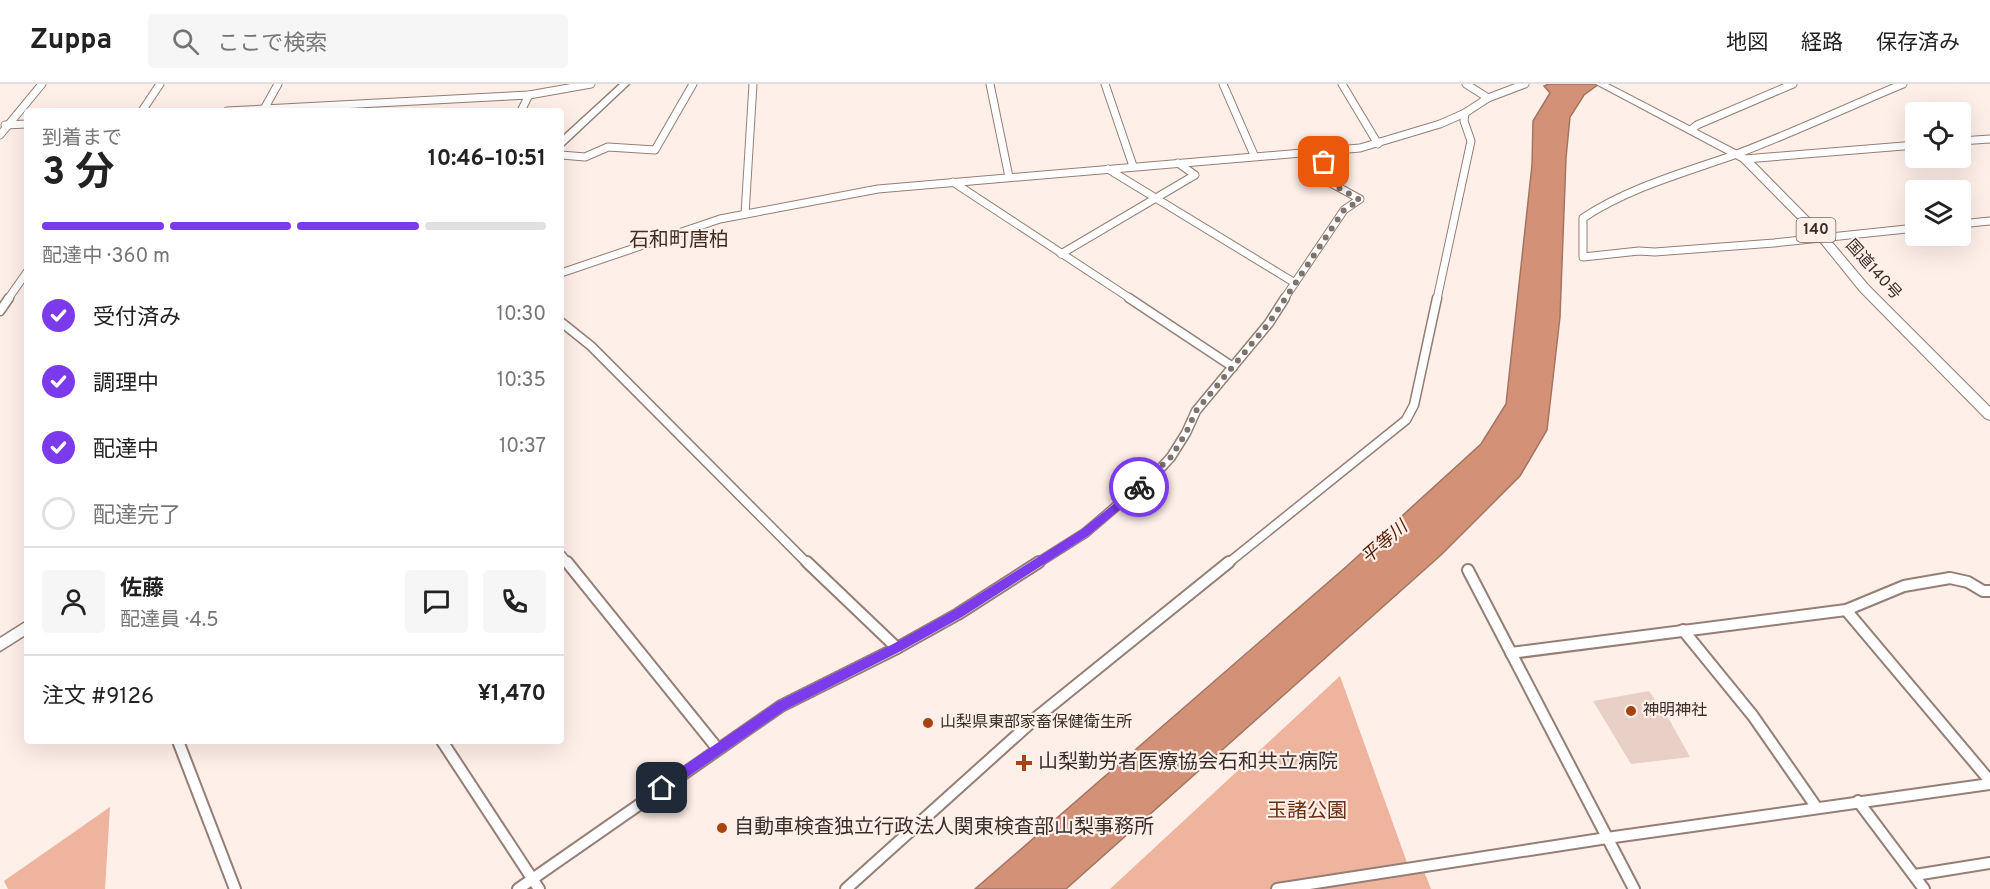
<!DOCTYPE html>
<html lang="ja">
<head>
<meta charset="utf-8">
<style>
  body { margin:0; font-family:Overpass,"Noto Sans JP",sans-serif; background:#f6f6f6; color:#222; height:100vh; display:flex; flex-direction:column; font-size:22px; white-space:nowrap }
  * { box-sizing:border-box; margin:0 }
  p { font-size:20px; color:#767676 }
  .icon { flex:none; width:33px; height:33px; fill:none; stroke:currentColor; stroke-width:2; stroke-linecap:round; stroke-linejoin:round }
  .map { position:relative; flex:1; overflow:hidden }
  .sheet { position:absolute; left:24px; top:24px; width:540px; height:636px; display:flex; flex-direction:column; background:#fff; border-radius:6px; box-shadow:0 6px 24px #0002 }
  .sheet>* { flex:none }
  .tools { position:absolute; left:1905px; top:18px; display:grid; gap:12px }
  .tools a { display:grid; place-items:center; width:66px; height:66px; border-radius:6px; background:#fff; box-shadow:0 6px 24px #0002; font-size:30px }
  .pin { position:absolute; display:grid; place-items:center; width:51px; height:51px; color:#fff; margin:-26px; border-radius:12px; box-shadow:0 3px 9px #0006 }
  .courier { position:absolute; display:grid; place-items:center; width:60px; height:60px; margin:-30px; border:4px solid #7c3aed; border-radius:50%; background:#fff; color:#222; box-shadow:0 2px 8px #0007 }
  .head em { font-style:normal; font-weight:700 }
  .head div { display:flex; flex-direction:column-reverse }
  .head { display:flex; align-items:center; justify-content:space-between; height:102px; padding:0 18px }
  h1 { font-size:39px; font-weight:700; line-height:45px }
  .bar { display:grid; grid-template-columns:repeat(4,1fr); gap:9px 6px; align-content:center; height:72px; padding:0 18px }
  .bar i { height:8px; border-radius:4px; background:#e0e0e0 }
  .bar .current { background:#7c3aed }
  .bar p { grid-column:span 4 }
  .line { display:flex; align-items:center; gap:15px; padding:0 18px; border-top:2px solid #e0e0e0 }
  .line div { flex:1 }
  .round { display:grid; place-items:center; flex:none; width:63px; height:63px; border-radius:6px; background:#f6f6f6 }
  ol { padding:0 18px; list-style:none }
  li { display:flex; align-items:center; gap:18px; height:66px }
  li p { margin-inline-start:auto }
  li .icon { padding:6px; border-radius:50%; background:#7c3aed; color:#fff; stroke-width:4 }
  li:last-child { color:#767676 }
  li i { width:33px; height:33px; border:3px solid #e0e0e0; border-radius:50% }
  header { display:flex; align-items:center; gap:36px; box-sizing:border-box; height:84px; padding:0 30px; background:#fff; border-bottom:2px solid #e0e0e0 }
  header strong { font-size:28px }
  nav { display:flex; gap:33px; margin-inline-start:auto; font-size:21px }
  .search { width:420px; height:54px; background:#f6f6f6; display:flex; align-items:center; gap:15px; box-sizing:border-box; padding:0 21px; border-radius:6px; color:#767676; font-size:22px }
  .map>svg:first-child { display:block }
  .green { fill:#eeb49d }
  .water { fill:#d39278; stroke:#a47461; stroke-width:1.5 }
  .building { fill:#e9d0c6 }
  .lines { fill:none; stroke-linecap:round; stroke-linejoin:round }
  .minor-far2-casing { stroke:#957e75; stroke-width:9 }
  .minor-far1-casing { stroke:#957e75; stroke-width:11 }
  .minor-casing { stroke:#957e75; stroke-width:14 }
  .major-casing { stroke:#957e75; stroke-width:3 }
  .highway-casing { stroke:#957e75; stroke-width:2 }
  .minor-far2 { stroke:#fff; stroke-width:7 }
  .minor-far1 { stroke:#fff; stroke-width:8 }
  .minor { stroke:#fff; stroke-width:10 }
  .major { fill:#fff; fill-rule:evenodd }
  .highway { fill:#fff; fill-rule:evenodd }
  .route { fill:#7c3aed }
  .done { stroke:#7e726d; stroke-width:6; stroke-dasharray:0 10.8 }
  .poi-dot { fill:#a74311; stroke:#ffefe9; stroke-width:2 }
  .labels { text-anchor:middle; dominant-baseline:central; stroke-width:4.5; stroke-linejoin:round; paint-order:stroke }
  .shield { fill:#ffefe9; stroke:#746863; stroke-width:1.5 }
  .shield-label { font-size:15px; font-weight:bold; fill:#382e2a }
  .street-label { font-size:16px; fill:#382e2a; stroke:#ffefe9 }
  .poi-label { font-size:16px; fill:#382e2a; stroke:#ffefe9; text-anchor:start }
  .water-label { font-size:18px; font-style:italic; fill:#541a00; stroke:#ffefe9 }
  .quarter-label { font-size:20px; fill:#402d25; stroke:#ffefe9 }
  .near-poi-label { font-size:20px; fill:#382e2a; stroke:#ffefe9; text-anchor:start }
  .near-park-label { font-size:20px; fill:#6a2e13; stroke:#ffefe9 }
</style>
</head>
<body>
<header>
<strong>Zuppa</strong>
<div class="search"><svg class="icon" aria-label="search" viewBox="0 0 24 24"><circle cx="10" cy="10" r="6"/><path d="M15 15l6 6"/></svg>ここで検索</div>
<nav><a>地図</a><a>経路</a><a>保存済み</a></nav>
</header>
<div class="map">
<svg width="1990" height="805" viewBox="0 0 1990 805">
  <rect width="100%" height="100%" fill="#ffefe9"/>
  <g class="green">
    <path d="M1340,592L1409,784L1422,782L1431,805H1110Z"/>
    <path d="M110,723L105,805H8L4,797Z"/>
  </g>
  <path class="water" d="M1549,0H1599L1584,11L1570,33L1566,74L1560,233L1547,346L1520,392L1441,471L1066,805H975L1347,482L1481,360L1506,320L1532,81L1533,37L1550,9L1544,2Z"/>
  <path class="building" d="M1649,607L1670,637L1690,673L1631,680L1593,617Z"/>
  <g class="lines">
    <g class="minor-far2-casing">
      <g id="minor-far2">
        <path d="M990,0L1009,93"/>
        <path d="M1105,0L1133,82"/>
        <path d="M1223,0L1254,71"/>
        <path d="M1342,0L1378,60"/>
        <path d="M1466,0L1488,14"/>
        <path d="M1903,0C1847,23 1791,50 1734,71C1683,89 1628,104 1583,134V173L1639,167L1655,168L1774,159L1916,144"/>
        <path d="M142,27L160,0"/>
        <path d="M227,27L529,11L591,0"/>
        <path d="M263,27L278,0"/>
        <path d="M521,27L529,11"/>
        <path d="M5,41L27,40"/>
        <path d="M1691,46L1697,41L1793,0"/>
        <path d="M0,51L42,0"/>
        <path d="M1960,57L1990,55"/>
        <path d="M561,71L585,73L608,63L655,66L693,0"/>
        <path d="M1745,75L1916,61"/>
        <path d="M1108,85L1295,199"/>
        <path d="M953,98L1131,215"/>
        <path d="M745,130L753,0"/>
        <path d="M1960,140L1990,137"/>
        <path d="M1061,170L1195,91L1178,79"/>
        <path d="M561,189L720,135L878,105L1360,64L1440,40L1465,29L1488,14L1525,0"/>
        <path d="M8,215L27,188"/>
        <path d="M1284,215L1344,126L1360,115L1327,97L1340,88L1308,67"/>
        <path d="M1437,215L1471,57L1464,37L1465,29"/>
      </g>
    </g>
    <g class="minor-far1-casing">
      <g id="minor-far1">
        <path d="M1129,214L1233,283"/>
        <path d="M0,227L9,214"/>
        <path d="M561,238L591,262L808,480"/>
        <path d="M561,471L568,480"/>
        <path d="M1036,480L1085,449L1160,385L1171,373L1186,349L1196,327L1269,239L1285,214"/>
        <path d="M1227,480L1406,336L1414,321L1437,214"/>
      </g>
    </g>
    <g class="minor-casing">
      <g id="minor">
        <path d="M567,478L717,664"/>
        <path d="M807,478L897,564"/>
        <path d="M1468,486L1634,805"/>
        <path d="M1846,526L1990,697"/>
        <path d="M1683,546L1753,632L1817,724"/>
        <path d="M1511,569L1846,526L1904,502L1950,494L1968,498L1983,507H1990"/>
        <path d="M178,657L235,805"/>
        <path d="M442,657L539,805"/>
        <path d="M1858,717L1924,805"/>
        <path d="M1915,791L1990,779"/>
        <path d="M518,805L781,622L897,564L958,530L1039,478"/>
        <path d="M846,805L1037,633L1229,478"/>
        <path d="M1277,805L1607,754L1990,700"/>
      </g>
    </g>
    <g class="major-casing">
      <g id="major">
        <path d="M620,0H629L564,61L561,62V54Z"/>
        <path d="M27,537V550L0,567V554Z"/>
      </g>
    </g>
    <g class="highway-casing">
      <path id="highway" d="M1596,0H1608L1749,73L1826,151L1868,201L1990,323V336L1985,334L1860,207L1818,155L1741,77Z"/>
    </g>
    <use href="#minor-far2" class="minor-far2"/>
    <use href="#minor-far1" class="minor-far1"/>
    <use href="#minor" class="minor"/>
    <use href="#major" class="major"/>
    <use href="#highway" class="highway"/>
  </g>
  <path class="route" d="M1139,400L1143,401V406L1088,452L962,533L901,567L785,626L666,708H657V700L777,618L893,560L954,526L1081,446Z"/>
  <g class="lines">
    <path class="done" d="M1139,403L1171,373L1186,349L1196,327L1269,239L1344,126L1360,116L1327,97L1340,88L1324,78"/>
  </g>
  <g class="poi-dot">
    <circle cx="1631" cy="627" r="6"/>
    <circle cx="928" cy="639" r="6"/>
    <path d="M1021 670h6v6h6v6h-6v6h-6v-6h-6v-6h6z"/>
    <circle cx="722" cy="744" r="6"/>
  </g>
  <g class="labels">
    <rect class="shield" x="1796.5" y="134" width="39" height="24" rx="4.5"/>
    <g class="shield-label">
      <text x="1816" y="146">140</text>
    </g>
    <g class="street-label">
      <text transform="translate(1873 186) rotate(48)">国道140号</text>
    </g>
    <g class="poi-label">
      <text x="1643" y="627">神明神社</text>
      <text x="940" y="639">山梨県東部家畜保健衛生所</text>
    </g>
    <g class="water-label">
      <text transform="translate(1385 459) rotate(-41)">平等川</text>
    </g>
    <g class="quarter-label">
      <text x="679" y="157">石和町唐柏</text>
    </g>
    <g class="near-poi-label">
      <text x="1038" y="679">山梨勤労者医療協会石和共立病院</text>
      <text x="734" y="744">自動車検査独立行政法人関東検査部山梨事務所</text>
    </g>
    <g class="near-park-label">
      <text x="1307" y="728">玉諸公園</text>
    </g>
  </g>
</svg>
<div class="tools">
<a><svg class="icon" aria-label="locate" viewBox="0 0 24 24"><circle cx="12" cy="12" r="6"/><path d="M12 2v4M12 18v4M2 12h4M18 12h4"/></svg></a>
<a><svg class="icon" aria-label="layers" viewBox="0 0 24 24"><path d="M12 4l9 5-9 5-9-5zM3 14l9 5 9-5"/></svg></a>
</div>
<div class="pin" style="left:1324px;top:78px;background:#ea580c"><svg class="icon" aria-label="bag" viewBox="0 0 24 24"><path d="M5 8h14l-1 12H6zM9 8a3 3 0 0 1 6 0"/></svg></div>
<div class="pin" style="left:662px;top:704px;background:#1f2937"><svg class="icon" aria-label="home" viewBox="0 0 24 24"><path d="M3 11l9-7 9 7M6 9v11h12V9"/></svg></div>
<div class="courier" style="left:1139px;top:403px"><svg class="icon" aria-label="bike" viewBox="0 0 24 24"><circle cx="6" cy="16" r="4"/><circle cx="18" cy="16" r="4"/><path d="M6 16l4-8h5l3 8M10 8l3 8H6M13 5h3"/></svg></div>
<section class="sheet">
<div class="head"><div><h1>3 分</h1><p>到着まで</p></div><em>10:46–10:51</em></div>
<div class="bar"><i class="current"></i><i class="current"></i><i class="current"></i><i></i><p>配達中 · 360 m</p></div>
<ol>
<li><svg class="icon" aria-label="check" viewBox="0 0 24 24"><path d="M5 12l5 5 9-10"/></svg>受付済み<p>10:30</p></li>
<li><svg class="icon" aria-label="check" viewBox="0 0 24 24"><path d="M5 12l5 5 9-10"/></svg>調理中<p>10:35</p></li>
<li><svg class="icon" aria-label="check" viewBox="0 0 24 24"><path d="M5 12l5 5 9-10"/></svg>配達中<p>10:37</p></li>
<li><i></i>配達完了</li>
</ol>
<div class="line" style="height:108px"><a class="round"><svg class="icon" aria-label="person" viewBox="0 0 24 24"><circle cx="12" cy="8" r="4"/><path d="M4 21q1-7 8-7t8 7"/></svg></a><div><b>佐藤</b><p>配達員 · 4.5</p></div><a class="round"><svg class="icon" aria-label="chat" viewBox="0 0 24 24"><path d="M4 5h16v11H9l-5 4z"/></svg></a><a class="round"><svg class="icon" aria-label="phone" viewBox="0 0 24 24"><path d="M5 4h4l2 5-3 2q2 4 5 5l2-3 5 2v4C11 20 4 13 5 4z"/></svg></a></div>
<div class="line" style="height:78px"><div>注文 #9126</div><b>¥1,470</b></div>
</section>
</div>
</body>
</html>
